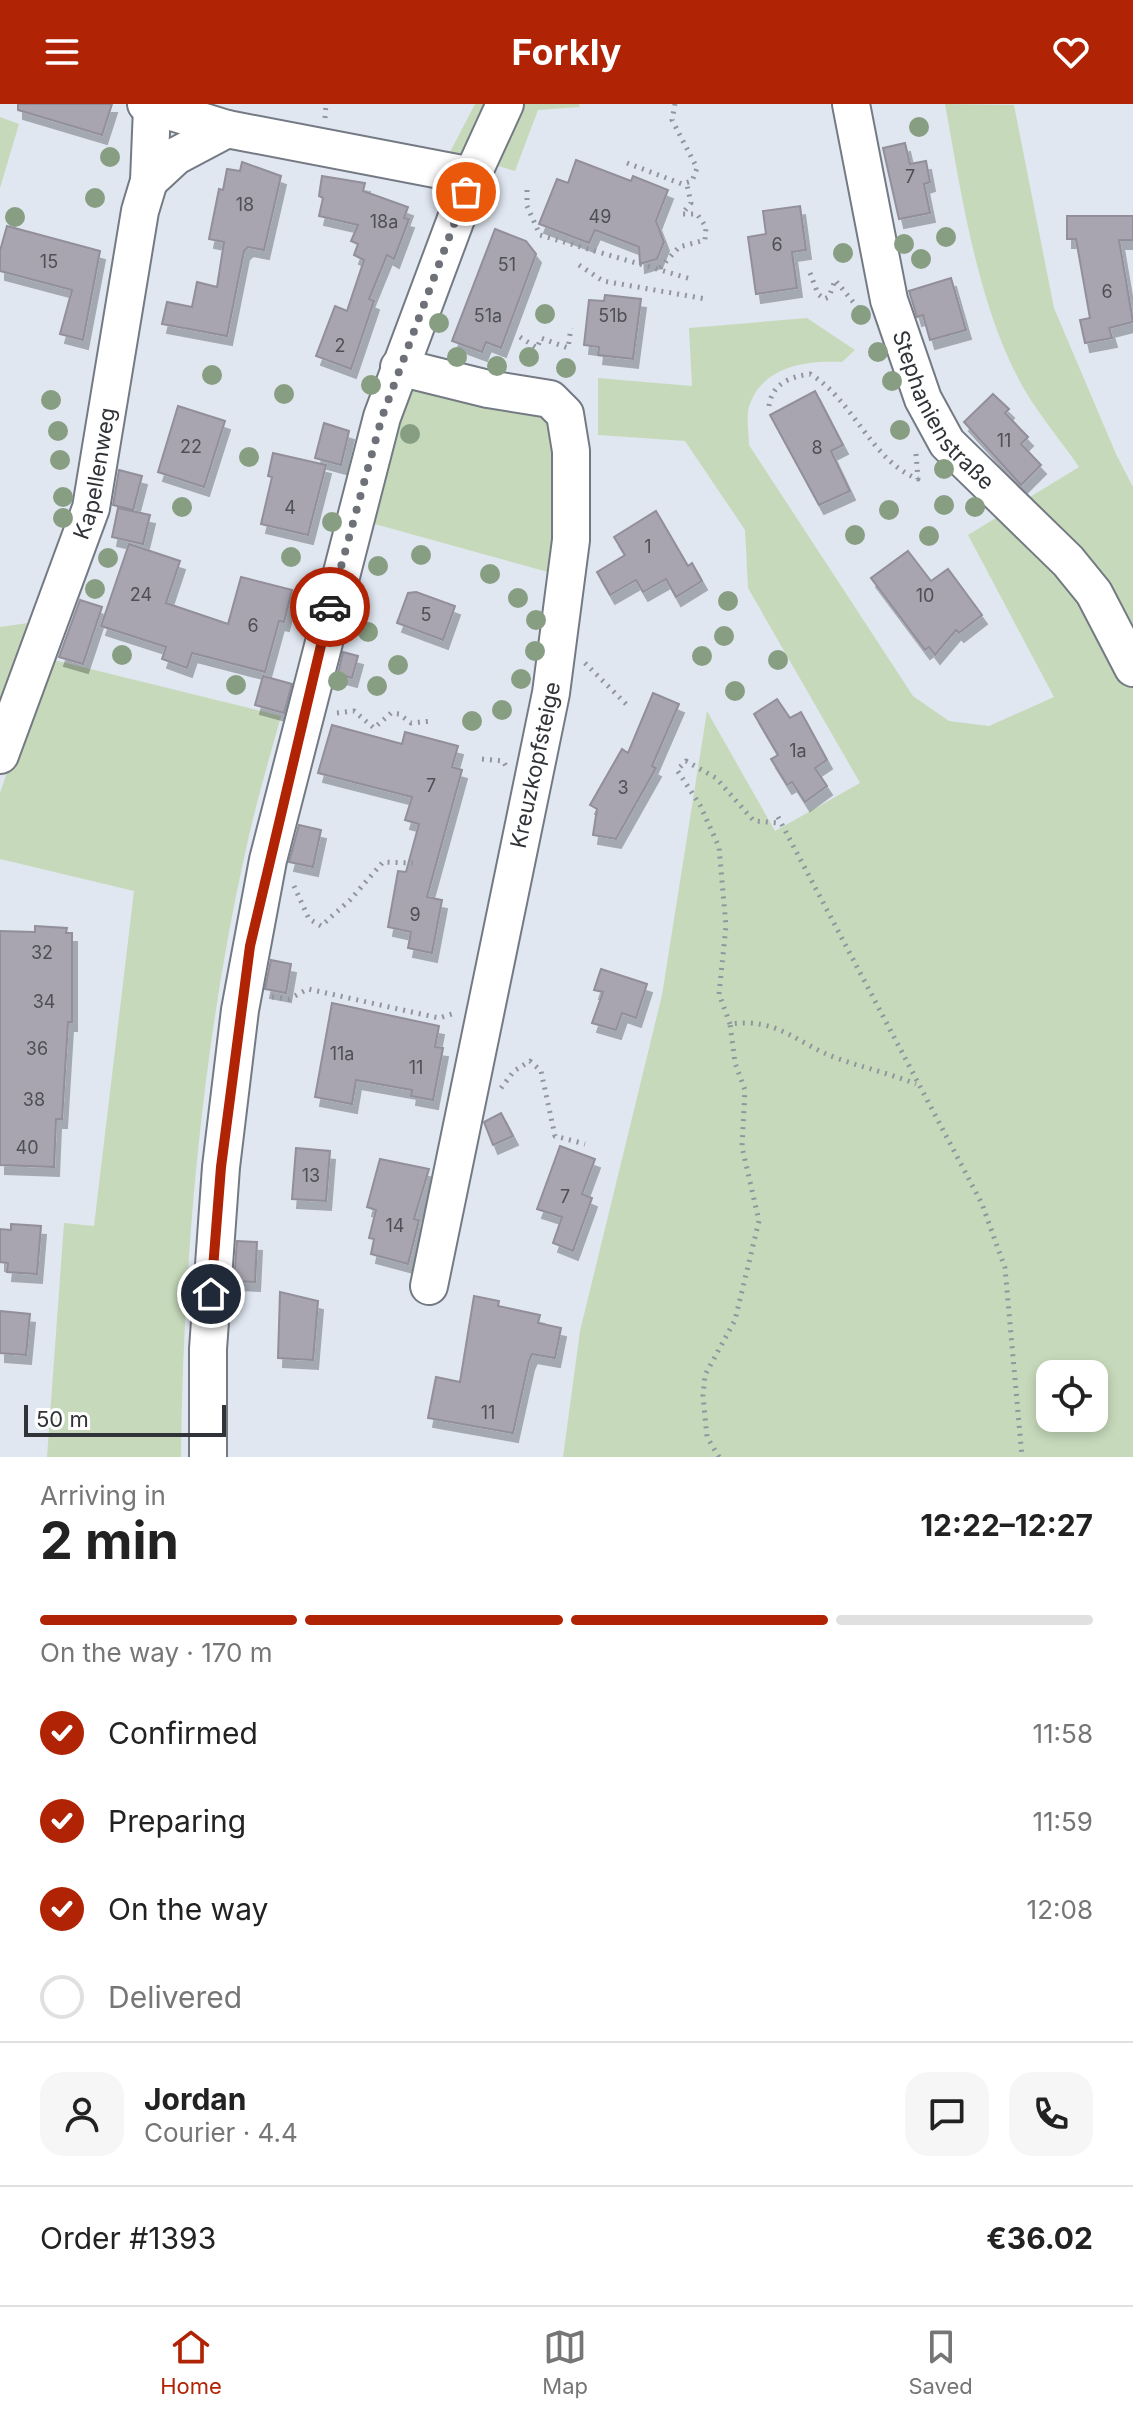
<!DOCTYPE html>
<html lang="en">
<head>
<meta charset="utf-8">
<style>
  body { margin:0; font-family:Inter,sans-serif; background:#f6f6f6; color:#222; height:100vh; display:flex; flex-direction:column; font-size:30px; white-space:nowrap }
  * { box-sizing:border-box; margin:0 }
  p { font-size:26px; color:#767676 }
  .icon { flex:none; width:44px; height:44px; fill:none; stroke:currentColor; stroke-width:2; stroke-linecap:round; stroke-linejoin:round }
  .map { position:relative; height:1353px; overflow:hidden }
  .side { display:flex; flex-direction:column; background:#fff; flex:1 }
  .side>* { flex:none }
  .tools { position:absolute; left:1036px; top:1256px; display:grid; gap:16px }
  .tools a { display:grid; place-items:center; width:72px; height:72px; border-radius:16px; background:#fff; box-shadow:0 4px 12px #0003; font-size:40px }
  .scale { position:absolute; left:24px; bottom:20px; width:202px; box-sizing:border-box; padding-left:8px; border:4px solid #303337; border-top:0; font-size:22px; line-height:28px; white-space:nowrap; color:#303337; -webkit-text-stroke:6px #fff; paint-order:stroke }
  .pin { position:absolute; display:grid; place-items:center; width:68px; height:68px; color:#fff; margin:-34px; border:4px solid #fff; border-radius:50%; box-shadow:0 2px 8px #0007 }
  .courier { position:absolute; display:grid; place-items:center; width:80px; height:80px; margin:-40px; border:6px solid #b02305; border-radius:50%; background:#fff; color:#222; box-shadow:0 2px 10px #0007 }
  .summary em { font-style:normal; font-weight:700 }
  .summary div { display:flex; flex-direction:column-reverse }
  .summary { display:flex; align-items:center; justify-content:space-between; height:136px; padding:0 40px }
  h1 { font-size:52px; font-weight:700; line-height:60px }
  .bar { display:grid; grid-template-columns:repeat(4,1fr); gap:12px 8px; align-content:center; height:96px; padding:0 40px }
  .bar i { height:10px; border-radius:6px; background:#e0e0e0 }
  .bar .on { background:#b02305 }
  .bar p { grid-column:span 4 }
  .line { display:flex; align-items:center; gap:20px; padding:0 40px; border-top:2px solid #e0e0e0 }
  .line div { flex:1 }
  .round { display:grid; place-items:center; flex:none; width:84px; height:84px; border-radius:24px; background:#f6f6f6 }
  ol { padding:0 40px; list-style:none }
  li { display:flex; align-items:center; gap:24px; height:88px }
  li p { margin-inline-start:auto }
  li .icon { padding:8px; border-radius:50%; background:#b02305; color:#fff; stroke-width:4 }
  li:last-child { color:#767676 }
  li i { width:44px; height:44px; border:4px solid #e0e0e0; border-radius:50% }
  header { display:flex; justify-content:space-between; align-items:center; height:104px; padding:0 40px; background:#b02305; color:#fff; font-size:36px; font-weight:700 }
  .menu { display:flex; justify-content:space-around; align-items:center; height:112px; border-top:2px solid #e0e0e0; background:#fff; font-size:22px; color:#767676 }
  .menu a { display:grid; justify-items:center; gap:4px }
  .menu .on { color:#b02305 }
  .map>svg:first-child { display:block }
  .green { fill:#c6dabb; fill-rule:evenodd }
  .building { fill:#a8a5b0; stroke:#928f9a; stroke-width:2; filter:url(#shadow) }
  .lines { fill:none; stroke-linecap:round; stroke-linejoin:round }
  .minor-casing { stroke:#747a83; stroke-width:40 }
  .path { stroke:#91969e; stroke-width:5; stroke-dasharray:2 6; stroke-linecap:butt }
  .minor { stroke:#fff; stroke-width:36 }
  .tree { fill:#879e83 }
  .done { stroke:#6e7278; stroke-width:8; stroke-dasharray:0 14.4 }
  .route { stroke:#b02305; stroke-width:10 }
  .labels { text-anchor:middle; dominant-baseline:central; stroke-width:6; stroke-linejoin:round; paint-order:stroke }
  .number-label { font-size:18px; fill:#4e5055 }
  .street-label { font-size:22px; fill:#303337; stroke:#fff }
</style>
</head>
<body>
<header><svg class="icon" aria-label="menu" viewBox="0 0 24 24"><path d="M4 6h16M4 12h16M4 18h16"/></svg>Forkly<svg class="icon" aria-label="heart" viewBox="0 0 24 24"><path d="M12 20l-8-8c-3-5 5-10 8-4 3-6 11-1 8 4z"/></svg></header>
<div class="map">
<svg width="1133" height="1353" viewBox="0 0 1133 1353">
  <defs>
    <filter id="shadow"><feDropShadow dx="5" dy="9" stdDeviation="0" flood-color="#0004"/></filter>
  </defs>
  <rect width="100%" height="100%" fill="#e0e7f1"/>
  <g class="green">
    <path d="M475,0H579L580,3L538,6L515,67L450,48Z"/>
    <path d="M945,0L1014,1L1054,204L1116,350L1133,383V1353H563L580,1227L662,891L707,607L775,727L860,679L748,484L745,426L685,337L598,331V274L692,282L689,224L807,214L855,246L842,258C806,256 762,262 749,303C746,314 749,330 749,341L913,592L949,617L989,622L1054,593L968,431L1079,363C1059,334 1033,304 1017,272C976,192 961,88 945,0ZM1050,1270H1094V1314H1050Z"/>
    <path d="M0,13L19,20L0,84Z"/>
    <path d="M415,281L543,306L555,330V470L371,419L401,291Z"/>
    <path d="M42,517L0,637V523Z"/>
    <path d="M46,554L281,612C268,659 254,706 244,754C202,945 183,1158 181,1353H47L64,1119L94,1122L134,787L0,755V689Z"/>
  </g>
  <g class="building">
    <path d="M18,0H112L102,31L18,6Z"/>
    <path d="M905,39L910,60L926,57L930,78L924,80L930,109L899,115L883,44Z"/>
    <path d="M576,56L631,77L633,72L668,86L656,117L664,138L657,155L640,160L639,143L595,126L589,139L539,120L557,75L568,79Z"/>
    <path d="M242,58L281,72L264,146L248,143L244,147L227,232L162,220L167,198L192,203L197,178L217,183L224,138L209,135L219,85L223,86L227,65L240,67Z"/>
    <path d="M322,72L365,79L363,87L408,103L404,114L409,115L394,155L387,151L369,195L374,197L351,265L316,252L335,202L347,207L364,156L354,151L358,140L351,137L358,121L319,112L323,94L319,92Z"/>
    <path d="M800,102L806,146L792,148L797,184L756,190L748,133L766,130L763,107Z"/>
    <path d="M1067,112H1133V136H1119L1133,218L1109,224L1112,234L1085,239L1080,216L1090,214L1076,135H1067Z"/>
    <path d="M7,122L100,147L83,236L60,230L72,186L0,167V147Z"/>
    <path d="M495,125L526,137L536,150L501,244L486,238L482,248L452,237Z"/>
    <path d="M951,174L966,226L930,236L923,211L917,213L909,187Z"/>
    <path d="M605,191L641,195L633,255L598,251L599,243L584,241L589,196L604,197Z"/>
    <path d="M815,287L843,341L831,347L850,387L819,401L770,311Z"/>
    <path d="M993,290L1009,305L1005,309L1028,333L1021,340L1041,361L1021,381L964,318Z"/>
    <path d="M178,302L225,317L204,383L158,368Z"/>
    <path d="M324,319L349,327L341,361L315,354Z"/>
    <path d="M273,349L326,361L308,431L261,420L272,373L268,372Z"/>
    <path d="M119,366L142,372L133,406L113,401Z"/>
    <path d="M118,404L150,411L143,440L112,433Z"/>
    <path d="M656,407L688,462L692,459L702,477L676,493L666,475L643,488L636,476L610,491L597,468L625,451L614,433Z"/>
    <path d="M129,440L180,457L166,499L228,520L241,473L292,486L284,518L279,517L265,568L192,549L187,564L162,555L166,543L101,522Z"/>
    <path d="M908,447L931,477L948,465L982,511L959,529L956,526L935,551L929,543L925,546L871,474Z"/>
    <path d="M416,488L455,502L443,536L397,519L408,489Z"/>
    <path d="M80,496L102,503L83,560L59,553Z"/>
    <path d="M343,548L358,552L352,574L338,570Z"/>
    <path d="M263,572L292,580L284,609L255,601Z"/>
    <path d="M653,589L679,600L652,662L656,664L616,735L593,731L597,705L590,701L622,645L628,649Z"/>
    <path d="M777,595L790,614L801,608L827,656L815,664L827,682L805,698L792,678L787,681L771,655L778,651L754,610Z"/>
    <path d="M332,621L402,640L405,628L458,642L452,663L462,666L427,793L442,796L432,849L408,844L411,828L388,823L398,767L406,768L419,720L405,716L412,693L318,669Z"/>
    <path d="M299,721L321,726L313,763L289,758Z"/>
    <path d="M35,822L67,824L66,829H72V918H68L62,1015H56L54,1063L0,1061V827L35,828Z"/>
    <path d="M271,856L291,860L286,889L265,885Z"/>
    <path d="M601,865L647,880L636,914L622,909L616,926L592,919L603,888L594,886Z"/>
    <path d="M332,899L439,922L435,943L443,944L433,996L411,992L412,986L356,976L352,1000L315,993Z"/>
    <path d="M501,1009L513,1032L493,1041L484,1018Z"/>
    <path d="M560,1042L595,1055L582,1090L592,1094L573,1147L553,1139L562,1113L537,1105Z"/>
    <path d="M296,1044L330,1047L326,1097L292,1095Z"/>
    <path d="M380,1055L429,1065L414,1115L419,1116L408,1160L371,1150L374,1135L369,1134L376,1106L367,1103Z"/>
    <path d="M11,1120L41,1122L37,1170L7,1168L8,1159L0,1158V1125L11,1126Z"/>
    <path d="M237,1137L257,1138L255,1178L234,1177Z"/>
    <path d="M280,1188L318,1197L313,1256L278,1254Z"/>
    <path d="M474,1192L499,1197L498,1202L540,1211L538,1219L561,1224L555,1254L532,1250L529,1257L513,1329L428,1314L436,1273L460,1278Z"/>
    <path d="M0,1207L30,1210L26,1251L0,1249Z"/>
  </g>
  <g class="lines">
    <g class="minor-casing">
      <g id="minor">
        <path d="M146,0L227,25L472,72"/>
        <path id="s1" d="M851,0L889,196L923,295L947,339L1068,457L1094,489L1133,564"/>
        <path d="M149,77L176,52L227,25"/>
        <path d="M399,263L488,285L550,295L565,310L571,347V436L551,589L429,1182"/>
        <path id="s2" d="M0,651L91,404L140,107L149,77L152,4"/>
        <path d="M208,1353V1245L221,1063L240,906L268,756L382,313L472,72L505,0"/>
      </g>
    </g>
    <g class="path">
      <path d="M325,14L326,0"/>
      <path d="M627,59L682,80L692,77L697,64L672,16L675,0"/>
      <path d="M527,86V102L540,131L691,175"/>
      <path d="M579,161L603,177L706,195"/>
      <path d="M660,164L679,143L705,136L706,123L697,110H682L691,99L687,81"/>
      <path d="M810,169L818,190L824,195L829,193L835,176L859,205"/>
      <path d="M520,233L537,244L541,234L568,244L571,224"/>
      <path d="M769,302C772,280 789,273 810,270C853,295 871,357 918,375L916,350"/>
      <path d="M585,559L629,603"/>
      <path d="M337,609L354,607L374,624L391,609L399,610L411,619L432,617"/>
      <path d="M482,655L503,657L506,662"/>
      <path d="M778,713L982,1100L1005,1164L1022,1353"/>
      <path d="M294,782L309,815L321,822L350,796L383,758L413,759"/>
      <path d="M272,893L289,895L308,885L439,914L455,909"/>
      <path d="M730,920L719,890L726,822L719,743L700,701L677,666L686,657L716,674L754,717L780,719"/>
      <path d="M501,984L514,967L530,957L541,967L555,1032L585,1040"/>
      <path d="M719,1353L707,1333L703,1292L705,1271L735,1216L759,1117L742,1043L745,986L735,959L730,920C779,913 798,941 839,955C865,964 891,970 916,980"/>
    </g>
    <use href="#minor" class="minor"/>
  </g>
  <g class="tree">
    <circle cx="919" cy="23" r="10"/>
    <circle cx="110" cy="53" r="10"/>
    <circle cx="95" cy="94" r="10"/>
    <circle cx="15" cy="113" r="10"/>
    <circle cx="946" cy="133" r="10"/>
    <circle cx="904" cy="140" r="10"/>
    <circle cx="843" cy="149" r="10"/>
    <circle cx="921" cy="155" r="10"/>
    <circle cx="545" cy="210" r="10"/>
    <circle cx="861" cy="211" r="10"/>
    <circle cx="439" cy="219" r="10"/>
    <circle cx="878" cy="248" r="10"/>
    <circle cx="457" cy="253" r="10"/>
    <circle cx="529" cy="253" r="10"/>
    <circle cx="497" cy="262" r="10"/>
    <circle cx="566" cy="264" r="10"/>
    <circle cx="212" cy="271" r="10"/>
    <circle cx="892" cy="277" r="10"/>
    <circle cx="371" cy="281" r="10"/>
    <circle cx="284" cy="290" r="10"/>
    <circle cx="51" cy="296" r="10"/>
    <circle cx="900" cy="326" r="10"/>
    <circle cx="58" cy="327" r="10"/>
    <circle cx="410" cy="330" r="10"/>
    <circle cx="249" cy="353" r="10"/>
    <circle cx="60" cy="356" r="10"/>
    <circle cx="944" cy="365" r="10"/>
    <circle cx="63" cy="393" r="10"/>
    <circle cx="944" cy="401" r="10"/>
    <circle cx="182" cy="403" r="10"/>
    <circle cx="975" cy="403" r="10"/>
    <circle cx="889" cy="406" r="10"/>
    <circle cx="63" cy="414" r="10"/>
    <circle cx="332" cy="418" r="10"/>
    <circle cx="855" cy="431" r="10"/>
    <circle cx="929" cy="432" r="10"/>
    <circle cx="421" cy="451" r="10"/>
    <circle cx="291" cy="453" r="10"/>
    <circle cx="108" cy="454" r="10"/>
    <circle cx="378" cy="462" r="10"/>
    <circle cx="490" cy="470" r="10"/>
    <circle cx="95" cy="485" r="10"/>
    <circle cx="518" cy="494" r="10"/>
    <circle cx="728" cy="497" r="10"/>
    <circle cx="536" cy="516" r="10"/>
    <circle cx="368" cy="528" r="10"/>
    <circle cx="724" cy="532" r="10"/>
    <circle cx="535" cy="547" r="10"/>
    <circle cx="122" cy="551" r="10"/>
    <circle cx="702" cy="552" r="10"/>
    <circle cx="778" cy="556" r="10"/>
    <circle cx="398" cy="561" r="10"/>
    <circle cx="521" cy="575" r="10"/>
    <circle cx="338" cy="577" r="10"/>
    <circle cx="236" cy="581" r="10"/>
    <circle cx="377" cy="582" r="10"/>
    <circle cx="735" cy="587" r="10"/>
    <circle cx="502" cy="606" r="10"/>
    <circle cx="472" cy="617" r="10"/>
  </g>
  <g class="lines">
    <path class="done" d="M330,503L382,313L466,88"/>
    <path class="route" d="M211,1190L221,1063L250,842L330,503"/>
  </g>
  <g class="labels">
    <g class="number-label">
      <text x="910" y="72">7</text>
      <text x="245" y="100">18</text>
      <text x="600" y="112">49</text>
      <text x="384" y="117">18a</text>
      <text x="777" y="140">6</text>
      <text x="49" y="157">15</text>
      <text x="507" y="160">51</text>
      <text x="1107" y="187">6</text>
      <text x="488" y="211">51a</text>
      <text x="613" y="211">51b</text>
      <text x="340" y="241">2</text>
      <text x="1004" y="336">11</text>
      <text x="191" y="342">22</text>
      <text x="817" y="343">8</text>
      <text x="290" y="403">4</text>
      <text x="648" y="442">1</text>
      <text x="141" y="490">24</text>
      <text x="925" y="491">10</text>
      <text x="426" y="510">5</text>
      <text x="253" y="521">6</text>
      <text x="798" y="646">1a</text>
      <text x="431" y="681">7</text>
      <text x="623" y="683">3</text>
      <text x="415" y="810">9</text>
      <text x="42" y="848">32</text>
      <text x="44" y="897">34</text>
      <text x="37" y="944">36</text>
      <text x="342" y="949">11a</text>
      <text x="416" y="963">11</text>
      <text x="34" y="995">38</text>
      <text x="27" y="1043">40</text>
      <text x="311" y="1071">13</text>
      <text x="565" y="1092">7</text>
      <text x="395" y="1121">14</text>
      <text x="488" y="1308">11</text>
    </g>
    <g class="street-label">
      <text stroke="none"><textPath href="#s1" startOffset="324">Stephanienstraße</textPath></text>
      <text stroke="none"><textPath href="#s2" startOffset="298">Kapellenweg</textPath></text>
      <text transform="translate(535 661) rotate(-78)">Kreuzkopfsteige</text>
    </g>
  </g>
</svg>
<div class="tools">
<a><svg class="icon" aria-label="locate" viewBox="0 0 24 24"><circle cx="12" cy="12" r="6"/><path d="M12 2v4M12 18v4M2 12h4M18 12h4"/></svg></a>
</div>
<div class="scale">50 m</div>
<div class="pin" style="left:466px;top:88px;background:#ea580c"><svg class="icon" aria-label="bag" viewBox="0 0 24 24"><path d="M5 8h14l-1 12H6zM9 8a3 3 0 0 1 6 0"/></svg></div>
<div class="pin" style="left:211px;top:1190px;background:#1f2937"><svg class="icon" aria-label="home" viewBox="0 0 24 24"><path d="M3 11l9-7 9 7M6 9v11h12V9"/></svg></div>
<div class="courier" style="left:330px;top:503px"><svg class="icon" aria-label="car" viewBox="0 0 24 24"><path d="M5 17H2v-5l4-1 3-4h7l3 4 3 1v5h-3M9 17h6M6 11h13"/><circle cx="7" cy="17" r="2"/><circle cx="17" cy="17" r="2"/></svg></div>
</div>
<section class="side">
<div class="summary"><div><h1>2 min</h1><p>Arriving in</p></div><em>12:22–12:27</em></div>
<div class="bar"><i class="on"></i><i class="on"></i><i class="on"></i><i></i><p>On the way · 170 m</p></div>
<ol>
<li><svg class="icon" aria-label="check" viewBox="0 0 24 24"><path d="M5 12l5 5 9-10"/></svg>Confirmed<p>11:58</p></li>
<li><svg class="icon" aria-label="check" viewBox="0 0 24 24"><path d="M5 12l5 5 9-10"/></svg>Preparing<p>11:59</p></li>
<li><svg class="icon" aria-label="check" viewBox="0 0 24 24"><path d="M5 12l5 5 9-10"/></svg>On the way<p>12:08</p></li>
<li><i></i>Delivered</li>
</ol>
<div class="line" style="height:144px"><a class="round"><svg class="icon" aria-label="person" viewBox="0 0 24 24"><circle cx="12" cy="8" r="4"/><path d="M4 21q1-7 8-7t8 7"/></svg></a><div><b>Jordan</b><p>Courier · 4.4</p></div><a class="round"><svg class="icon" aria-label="chat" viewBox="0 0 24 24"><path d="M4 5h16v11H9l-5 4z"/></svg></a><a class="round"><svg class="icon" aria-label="phone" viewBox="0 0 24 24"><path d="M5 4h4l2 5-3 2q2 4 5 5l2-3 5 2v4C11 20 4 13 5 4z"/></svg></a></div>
<div class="line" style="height:104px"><div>Order #1393</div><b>€36.02</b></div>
</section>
<nav class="menu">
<a class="on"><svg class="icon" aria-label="home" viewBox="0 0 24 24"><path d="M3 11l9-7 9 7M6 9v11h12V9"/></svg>Home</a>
<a><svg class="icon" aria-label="map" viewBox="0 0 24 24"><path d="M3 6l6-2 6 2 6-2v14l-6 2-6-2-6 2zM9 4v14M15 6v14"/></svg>Map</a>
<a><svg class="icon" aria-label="saved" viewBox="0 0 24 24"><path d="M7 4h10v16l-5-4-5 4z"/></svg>Saved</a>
</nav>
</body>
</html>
